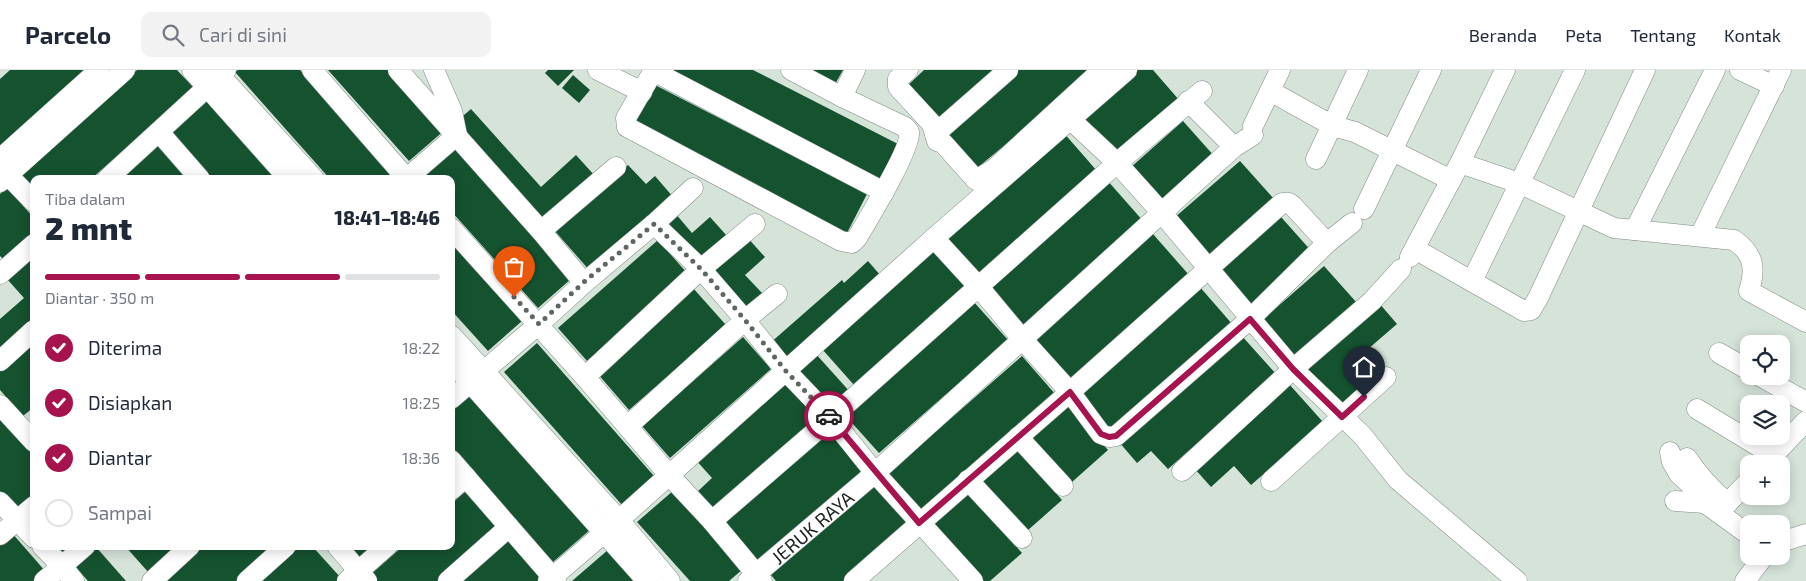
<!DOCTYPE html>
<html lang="id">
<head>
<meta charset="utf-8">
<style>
  body { margin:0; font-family:"Exo 2",sans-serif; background:#f2f2f3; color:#1f2937; height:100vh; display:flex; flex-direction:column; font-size:19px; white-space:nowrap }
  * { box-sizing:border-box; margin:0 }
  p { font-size:16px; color:#747a83 }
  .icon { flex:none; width:28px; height:28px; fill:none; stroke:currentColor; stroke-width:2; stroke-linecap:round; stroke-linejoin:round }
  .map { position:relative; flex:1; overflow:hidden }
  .panel { position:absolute; left:30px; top:105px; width:425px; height:375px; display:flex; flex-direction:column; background:#fff; border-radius:10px; box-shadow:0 2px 12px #0003 }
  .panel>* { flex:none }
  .tools { position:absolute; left:1740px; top:265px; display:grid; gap:10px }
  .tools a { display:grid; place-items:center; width:50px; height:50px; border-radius:10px; background:#fff; box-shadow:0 2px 12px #0003; font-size:25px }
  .pin { position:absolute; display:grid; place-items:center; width:42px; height:42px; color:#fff; margin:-51px -21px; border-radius:50% 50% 50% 0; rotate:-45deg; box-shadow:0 0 5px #0007 }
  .pin .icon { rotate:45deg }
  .courier { position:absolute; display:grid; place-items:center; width:50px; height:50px; margin:-25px; border:4px solid #a6134f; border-radius:50%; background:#fff; color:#222; box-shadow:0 1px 6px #0007 }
  .headline em { font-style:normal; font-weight:800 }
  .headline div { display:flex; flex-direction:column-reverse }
  .headline { display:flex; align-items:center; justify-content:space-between; height:85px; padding:0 15px }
  h1 { font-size:32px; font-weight:800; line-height:38px }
  .bar { display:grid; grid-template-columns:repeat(4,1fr); gap:8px 5px; align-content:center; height:60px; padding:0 15px }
  .bar i { height:6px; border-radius:4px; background:#e0e1e3 }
  .bar .selected { background:#a6134f }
  .bar p { grid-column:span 4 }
  ol { padding:0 15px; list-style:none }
  li { display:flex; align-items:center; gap:15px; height:55px }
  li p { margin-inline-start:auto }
  li .icon { padding:5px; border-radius:50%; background:#a6134f; color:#fff; stroke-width:4 }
  li:last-child { color:#747a83 }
  li i { width:28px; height:28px; border:2px solid #e0e1e3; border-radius:50% }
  header { display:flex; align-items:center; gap:30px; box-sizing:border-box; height:70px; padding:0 25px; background:#fff; border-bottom:1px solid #e0e1e3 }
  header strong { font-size:24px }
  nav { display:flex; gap:28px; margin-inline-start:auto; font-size:18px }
  .search { width:350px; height:45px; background:#f2f2f3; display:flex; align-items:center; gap:12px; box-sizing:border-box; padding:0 18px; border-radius:10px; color:#747a83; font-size:19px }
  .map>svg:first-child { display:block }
  .building { fill:#155230 }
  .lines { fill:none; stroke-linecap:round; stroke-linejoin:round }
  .minor-casing { stroke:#7f8b82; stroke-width:21 }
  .minor { stroke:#fff; stroke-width:20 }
  .done { stroke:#5e6660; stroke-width:5; stroke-dasharray:0 9 }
  .route { stroke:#a6134f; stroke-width:6 }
  .labels { text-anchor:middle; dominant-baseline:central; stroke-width:5; stroke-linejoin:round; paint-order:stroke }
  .street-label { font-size:19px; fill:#1e231f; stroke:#e2f0e6 }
</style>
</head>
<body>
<header>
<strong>Parcelo</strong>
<div class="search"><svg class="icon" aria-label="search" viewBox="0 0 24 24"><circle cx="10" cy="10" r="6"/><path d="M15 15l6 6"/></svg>Cari di sini</div>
<nav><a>Beranda</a><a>Peta</a><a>Tentang</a><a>Kontak</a></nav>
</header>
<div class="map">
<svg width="1806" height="511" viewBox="0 0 1806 511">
  <rect width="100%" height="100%" fill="#d5e3d9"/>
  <g class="building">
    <path d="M10,0H87L0,77V9Z"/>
    <path d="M137,0H177L194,18L91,109H34V123L18,105Z"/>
    <path d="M238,0H300L394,106L392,109H330L235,2Z"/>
    <path d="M328,0H393L446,59L409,91Z"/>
    <path d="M548,0H574L558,16L545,3Z"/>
    <path d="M661,0H753L898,74L878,112Z"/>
    <path d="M802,0H843L834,16Z"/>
    <path d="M924,0H1001L942,56L905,18Z"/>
    <path d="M1017,0H1096L971,103L939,65Z"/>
    <path d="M1135,0H1153L1180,31L1115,88L1080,48Z"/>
    <path d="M573,5L590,20L579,33L562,18Z"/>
    <path d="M655,15L867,124L846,165L633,56Z"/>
    <path d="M205,30L275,109H212L170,61Z"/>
    <path d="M471,39L541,117L576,85L595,106L545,150L457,51Z"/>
    <path d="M1183,51L1215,87L1161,133L1130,98Z"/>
    <path d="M1063,62L1097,101L980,204L945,166Z"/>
    <path d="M156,73L188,109H115Z"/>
    <path d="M454,77L571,209L538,238L451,141V109H423L421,106Z"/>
    <path d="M1240,91L1274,129L1208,187L1174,148Z"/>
    <path d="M628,95L646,114L655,106L674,128L590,201L554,160Z"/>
    <path d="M1107,110L1144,152L1023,258L986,216Z"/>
    <path d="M7,118L34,148V162L3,189L0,186V124Z"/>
    <path d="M675,143L692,163L710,147L727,166L698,192L663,153Z"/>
    <path d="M1281,147L1314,184L1252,239L1219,202Z"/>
    <path d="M1153,164L1189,205L1068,312L1032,271Z"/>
    <path d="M746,166L765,187L745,205L762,223L744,239L709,200Z"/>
    <path d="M658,170L687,203L587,291L558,258Z"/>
    <path d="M451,171L522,251L488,281L451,240Z"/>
    <path d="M934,180L966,216L854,315L822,279Z"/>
    <path d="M34,186V253L0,283V249L24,228L7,209Z"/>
    <path d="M868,191L881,206L784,291L769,274L842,210L844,213Z"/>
    <path d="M1324,196L1357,233L1292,291L1259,253Z"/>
    <path d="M1199,216L1233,255L1112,362L1077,323Z"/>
    <path d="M693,218L726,255L629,340L597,303Z"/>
    <path d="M973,231L1008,270L879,383L844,344Z"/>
    <path d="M1379,233L1397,254L1360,286L1376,304L1338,337L1304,299Z"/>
    <path d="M1241,265L1276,304L1168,399L1151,381L1137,393L1119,372Z"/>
    <path d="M743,267L771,299L670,388L642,356Z"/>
    <path d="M34,268V337L23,346L0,320V297Z"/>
    <path d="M537,273L654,406L622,435L504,302Z"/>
    <path d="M815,283L851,323L830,342L794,301Z"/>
    <path d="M1022,286L1056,325L918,446L884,407Z"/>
    <path d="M785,310L818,348L713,441L696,423L712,408L695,389Z"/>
    <path d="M1289,314L1323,352L1251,415L1234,396L1211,417L1194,398Z"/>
    <path d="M471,324L591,459L553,492L451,377V341Z"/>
    <path d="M1066,333L1108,380L1072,412L1030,365Z"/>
    <path d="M0,348L34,386V429L19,442L0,421Z"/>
    <path d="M832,358L868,398L757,496L722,455Z"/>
    <path d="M1018,380L1062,430L1027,461L983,411Z"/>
    <path d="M876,413L911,452L843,511H776L771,505Z"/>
    <path d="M674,420L743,499L729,511H690L637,452Z"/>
    <path d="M967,421L1022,483L990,511H984L932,452Z"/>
    <path d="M465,422L498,459L439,511H374L369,506L403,476H451V434Z"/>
    <path d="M12,463L46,502L37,511H0V474Z"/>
    <path d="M509,468L545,508L542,511H460Z"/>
    <path d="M54,476H78L65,488Z"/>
    <path d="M125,476H179L149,503Z"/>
    <path d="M201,476H269L272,479L236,511H162Z"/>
    <path d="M300,476H312L341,508L337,511H261Z"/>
    <path d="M342,476H378L358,494Z"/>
    <path d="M96,477L126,511H88L75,496Z"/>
    <path d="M609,479L638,511H572Z"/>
  </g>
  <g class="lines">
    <g class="minor-casing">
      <g id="minor">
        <path d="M192,0L289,109"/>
        <path d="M215,0L314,109"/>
        <path d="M312,0L407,109"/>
        <path d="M398,0L541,161L584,213"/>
        <path d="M598,0L642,22"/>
        <path d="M654,0L626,48L627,57L841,171L852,173L857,168C867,151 912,77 909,62L905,57L842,27L791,0"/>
        <path d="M908,0L898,9V17L932,54L937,71L943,73L976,110L994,99L1102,0"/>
        <path d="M1740,0L1774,16"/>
        <path d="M653,1L884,122"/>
        <path d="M1270,21L1333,56L1355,62L1451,110"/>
        <path d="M842,27L855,0"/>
        <path d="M1188,31L1234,77"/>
        <path d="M1061,38L1071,50L1117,93L1161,142L1293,299L1362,365L1398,410L1517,511"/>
        <path d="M1253,56L1280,0"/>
        <path d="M159,62L200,109"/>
        <path d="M935,64L1008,0"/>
        <path d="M0,89L99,0"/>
        <path d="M1316,89L1358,0"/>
        <path d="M1460,93L1519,113L1614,158L1734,170C1754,184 1756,198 1749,221L1806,252"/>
        <path d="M0,97L34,132"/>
        <path d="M107,109L226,0"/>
        <path d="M406,109L457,65L452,41L434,0"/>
        <path d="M0,112L125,0"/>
        <path d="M1364,139L1431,0"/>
        <path d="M654,154L701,199L745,250L785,300L831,348L875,403L973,511"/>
        <path d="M451,158L585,307L669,405L712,451L762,511"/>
        <path d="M1635,160L1715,0"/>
        <path d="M541,161L616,97"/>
        <path d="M1700,166L1781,0"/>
        <path d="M934,168L978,216L1023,270L1070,322L1101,364L1109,367L1116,366L1250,249L1327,173L1352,153"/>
        <path d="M1415,179L1524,241L1531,240L1538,228L1645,0"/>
        <path d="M1410,187L1460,93L1505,0"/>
        <path d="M0,204L34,174"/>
        <path d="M1472,211L1575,0"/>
        <path d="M451,265L619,450L670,511"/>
        <path d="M1719,283L1749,300"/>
        <path d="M0,291L34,260"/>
        <path d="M451,291L647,511"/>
        <path d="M1760,306L1806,332"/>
        <path d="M585,307L701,199L755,154"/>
        <path d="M451,329L539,254L584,213L654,154L693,118"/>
        <path d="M0,335L34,372"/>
        <path d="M1697,339L1773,385"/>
        <path d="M628,356L745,250L777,224"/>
        <path d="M1018,367L1063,416"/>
        <path d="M1670,382L1672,392L1679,404L1689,413L1705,433L1749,465"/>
        <path d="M1687,388C1699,406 1711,420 1728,433"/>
        <path d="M451,390L556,511"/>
        <path d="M1765,394L1806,351"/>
        <path d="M1182,401L1293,299L1372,231L1401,199"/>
        <path d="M968,410L1022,468"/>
        <path d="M1271,411L1386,307"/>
        <path d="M451,420L466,407"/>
        <path d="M1675,431L1705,433"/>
        <path d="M0,432L34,468"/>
        <path d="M1719,442L1749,411"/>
        <path d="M712,451L831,348L1117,93L1202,21"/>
        <path d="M0,465L34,436"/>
        <path d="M1781,472L1806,464"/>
        <path d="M42,476L62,496L85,476"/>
        <path d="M337,476L367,511"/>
        <path d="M44,511L62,496L74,511"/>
        <path d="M152,511L190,476"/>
        <path d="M247,511L286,476"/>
        <path d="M347,511L387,476"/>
        <path d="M448,511L509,457"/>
        <path d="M548,511L619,450L934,168L1127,0"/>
        <path id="s1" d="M748,511L875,403L1234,77L1253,65"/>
        <path d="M854,511L1070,322L1282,133H1289L1293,136L1327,173"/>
        <path d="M1745,511L1764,486"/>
      </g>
    </g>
    <use href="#minor" class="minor"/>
  </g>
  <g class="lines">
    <path class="done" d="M514,227L539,254L584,212L654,154L701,199L745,250L785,300L829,346"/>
    <path class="route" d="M829,346L919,453L1070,322L1101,364L1109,367L1116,366L1250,249L1293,299L1342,347L1364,327"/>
  </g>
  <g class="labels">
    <g class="street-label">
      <text stroke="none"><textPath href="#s1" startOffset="84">JERUK RAYA</textPath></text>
    </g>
  </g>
</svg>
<div class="tools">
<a><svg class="icon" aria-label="locate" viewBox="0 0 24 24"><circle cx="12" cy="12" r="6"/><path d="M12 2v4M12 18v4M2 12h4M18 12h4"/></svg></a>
<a><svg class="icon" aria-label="layers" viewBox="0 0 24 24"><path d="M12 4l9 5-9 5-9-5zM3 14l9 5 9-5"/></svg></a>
<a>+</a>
<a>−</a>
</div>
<div class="pin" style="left:514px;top:227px;background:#ea580c"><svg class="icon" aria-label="bag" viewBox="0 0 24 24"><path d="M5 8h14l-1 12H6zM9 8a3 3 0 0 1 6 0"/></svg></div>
<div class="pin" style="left:1364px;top:327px;background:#1f2937"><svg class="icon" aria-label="home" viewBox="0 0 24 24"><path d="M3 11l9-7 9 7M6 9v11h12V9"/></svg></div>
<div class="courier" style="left:829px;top:346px"><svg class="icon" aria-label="car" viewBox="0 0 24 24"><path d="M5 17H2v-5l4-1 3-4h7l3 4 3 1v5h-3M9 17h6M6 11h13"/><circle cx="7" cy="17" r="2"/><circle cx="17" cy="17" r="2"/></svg></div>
<section class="panel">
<div class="headline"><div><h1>2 mnt</h1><p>Tiba dalam</p></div><em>18:41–18:46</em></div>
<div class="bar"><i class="selected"></i><i class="selected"></i><i class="selected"></i><i></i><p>Diantar · 350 m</p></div>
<ol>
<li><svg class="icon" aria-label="check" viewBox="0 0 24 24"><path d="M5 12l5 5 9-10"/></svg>Diterima<p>18:22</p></li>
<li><svg class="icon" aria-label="check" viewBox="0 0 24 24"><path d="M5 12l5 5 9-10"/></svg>Disiapkan<p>18:25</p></li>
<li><svg class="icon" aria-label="check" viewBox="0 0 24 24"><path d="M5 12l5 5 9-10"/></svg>Diantar<p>18:36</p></li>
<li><i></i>Sampai</li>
</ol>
</section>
</div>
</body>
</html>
